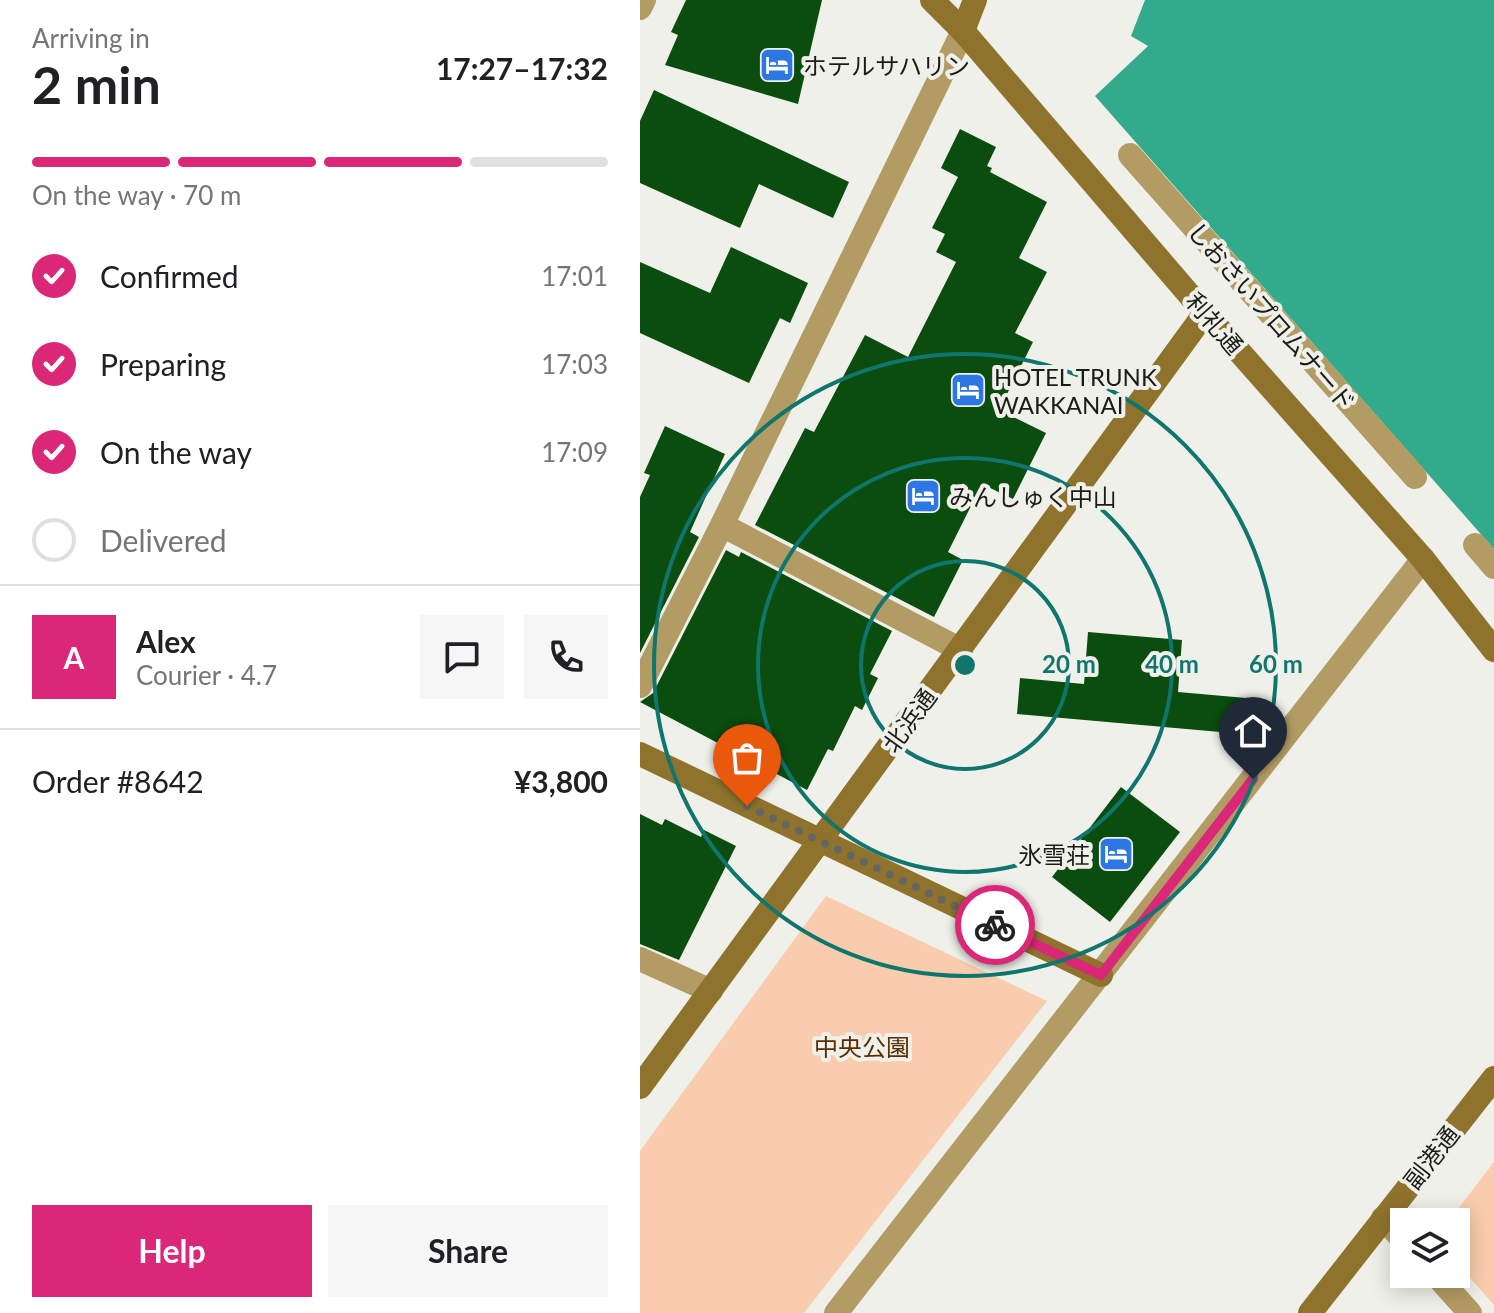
<!DOCTYPE html>
<html lang="en">
<head>
<meta charset="utf-8">
<style>
  body { margin:0; font-family:Lato,"Noto Sans JP",sans-serif; background:#f6f6f6; color:#202124; height:100vh; display:flex; flex-direction:column; font-size:30px; white-space:nowrap }
  * { box-sizing:border-box; margin:0 }
  p { font-size:26px; color:#757577 }
  .icon { flex:none; width:44px; height:44px; fill:none; stroke:currentColor; stroke-width:2; stroke-linecap:round; stroke-linejoin:round }
  .map { position:relative; flex:1; overflow:hidden }
  .details { display:flex; flex-direction:column; background:#fff; width:640px }
  .details>* { flex:none }
  .tools { position:absolute; left:750px; top:1208px; display:grid; gap:16px }
  .tools a { display:grid; place-items:center; width:80px; height:80px; border-radius:0px; background:#fff; box-shadow:0 4px 20px #0003; font-size:40px }
  .pin { position:absolute; display:grid; place-items:center; width:68px; height:68px; color:#fff; margin:-82px -34px; border-radius:50% 50% 50% 0; rotate:-45deg; box-shadow:0 0 8px #0007 }
  .pin .icon { rotate:45deg }
  .courier { position:absolute; display:grid; place-items:center; width:80px; height:80px; margin:-40px; border:6px solid #db2777; border-radius:50%; background:#fff; color:#222; box-shadow:0 2px 10px #0007 }
  .summary em { font-style:normal; font-weight:700 }
  .summary div { display:flex; flex-direction:column-reverse }
  .summary { display:flex; align-items:center; justify-content:space-between; height:136px; padding:0 32px }
  h1 { font-size:52px; font-weight:700; line-height:60px }
  .bar { display:grid; grid-template-columns:repeat(4,1fr); gap:12px 8px; align-content:center; height:96px; padding:0 32px }
  .bar i { height:10px; border-radius:6px; background:#e0e0e0 }
  .bar .selected { background:#db2777 }
  .bar p { grid-column:span 4 }
  .line { display:flex; align-items:center; gap:20px; padding:0 32px; border-top:2px solid #e0e0e0 }
  .line div { flex:1 }
  .round { display:grid; place-items:center; flex:none; width:84px; height:84px; border-radius:0px; background:#f6f6f6 }
  ol { padding:0 32px; list-style:none }
  li { display:flex; align-items:center; gap:24px; height:88px }
  li p { margin-inline-start:auto }
  li .icon { padding:8px; border-radius:50%; background:#db2777; color:#fff; stroke-width:4 }
  li:last-child { color:#757577 }
  li i { width:44px; height:44px; border:4px solid #e0e0e0; border-radius:50% }
  .action { display:flex; gap:16px; margin-top:auto; padding:16px 32px }
  .action a { flex:1; height:92px; border-radius:0px; background:#db2777; color:#fff; font-size:32px; font-weight:700; line-height:92px; text-align:center }
  .action a+a { background:#f6f6f6; color:#202124 }
  main { display:flex; flex:1; min-height:0 }
  .map>svg:first-child { display:block }
  .green { fill:#f8ccad }
  .water { fill:#32aa8c }
  .building { fill:#0a4d0f }
  .lines { fill:none; stroke-linecap:round; stroke-linejoin:round }
  .street { stroke:#b39b64; stroke-width:24 }
  .secondary { stroke:#8f732d; stroke-width:24 }
  .done { stroke:#656662; stroke-width:8; stroke-dasharray:0 14.4 }
  .route { stroke:#db2777; stroke-width:10 }
  .ring { fill:none; stroke:#0f766e; stroke-width:4 }
  .labels { text-anchor:middle; dominant-baseline:central; stroke-width:8; stroke-linejoin:round; paint-order:stroke }
  .poi-label { font-size:24px; fill:#1b1b19; stroke:#eff0e9; text-anchor:start }
  .street-label { font-size:24px; fill:#1b1b19; stroke:#eff0e9 }
  .park-label { font-size:24px; fill:#5c2d00; stroke:#eff0e9 }
  .centre { fill:#0f766e; stroke:#eff0e9; stroke-width:4 }
  .ring-label { font-size:24px; text-anchor:middle; font-weight:bold; fill:#0f766e; stroke:#eff0e9; stroke-width:8; stroke-linejoin:round; paint-order:stroke }
</style>
</head>
<body>
<main>
<section class="details">
<div class="summary"><div><h1>2 min</h1><p>Arriving in</p></div><em>17:27–17:32</em></div>
<div class="bar"><i class="selected"></i><i class="selected"></i><i class="selected"></i><i></i><p>On the way · 70 m</p></div>
<ol>
<li><svg class="icon" aria-label="check" viewBox="0 0 24 24"><path d="M5 12l5 5 9-10"/></svg>Confirmed<p>17:01</p></li>
<li><svg class="icon" aria-label="check" viewBox="0 0 24 24"><path d="M5 12l5 5 9-10"/></svg>Preparing<p>17:03</p></li>
<li><svg class="icon" aria-label="check" viewBox="0 0 24 24"><path d="M5 12l5 5 9-10"/></svg>On the way<p>17:09</p></li>
<li><i></i>Delivered</li>
</ol>
<div class="line" style="height:144px"><b class="round" style="background:#db2777;color:#fff">A</b><div><b>Alex</b><p>Courier · 4.7</p></div><a class="round"><svg class="icon" aria-label="chat" viewBox="0 0 24 24"><path d="M4 5h16v11H9l-5 4z"/></svg></a><a class="round"><svg class="icon" aria-label="phone" viewBox="0 0 24 24"><path d="M5 4h4l2 5-3 2q2 4 5 5l2-3 5 2v4C11 20 4 13 5 4z"/></svg></a></div>
<div class="line" style="height:104px"><div>Order #8642</div><b>¥3,800</b></div>
<div class="action"><a>Help</a><a>Share</a></div>
</section>
<div class="map">
<svg width="854" height="1313" viewBox="0 0 854 1313">
  <rect width="100%" height="100%" fill="#eff0e9"/>
  <g class="green">
    <path d="M186,896L407,1001L164,1313H0V1151Z"/>
    <path d="M854,1162V1305L816,1262V1222H808Z"/>
  </g>
  <path class="water" d="M505,0H854V549L455,96L508,46L491,36Z"/>
  <g class="building">
    <path d="M46,0H182L158,104L25,65L38,35L31,32Z"/>
    <path d="M14,90L209,182L193,218L119,184L100,228L0,183V121Z"/>
    <path d="M320,129L356,147L347,166L352,168L350,172L407,202L379,258L407,272L375,333L393,342L359,410L406,433L373,499L342,484L308,552L323,560L294,617L115,525L165,428L174,432L225,335L268,357L316,262L296,252L305,234L292,228L318,177L301,168Z"/>
    <path d="M91,247L168,283L150,323L140,318L109,383L0,333V262L70,293Z"/>
    <path d="M25,426L85,454L50,532L59,537L0,653V497L10,475L4,473Z"/>
    <path d="M86,550L99,557L101,552L252,631L230,674L238,678L222,710L215,706L193,751L188,749L167,790L0,702L13,693Z"/>
    <path d="M448,632L542,640L538,692L606,698L603,734L377,714L380,678L444,684Z"/>
    <path d="M481,787L540,832L470,922L412,877Z"/>
    <path d="M0,814L22,825L25,819L61,837L64,830L96,846L39,960L0,944Z"/>
  </g>
  <g class="lines">
    <g class="street">
      <path d="M0,8L4,0"/>
      <path d="M490,155L775,477"/>
      <path d="M82,525L321,650"/>
      <path d="M835,545L854,567"/>
      <path d="M0,686L82,525L323,31"/>
      <path d="M0,959L71,991"/>
      <path d="M743,1218L764,1241"/>
      <path d="M795,1274L830,1313"/>
      <path d="M196,1313L783,559"/>
    </g>
    <g class="secondary">
      <path d="M292,0L323,31L565,313L783,559L854,650"/>
      <path d="M323,31L335,0"/>
      <path d="M0,754L461,975"/>
      <path d="M0,1087L565,313"/>
      <path d="M670,1313L854,1078"/>
    </g>
  </g>
  <g class="lines">
    <path class="done" d="M107,806L355,925"/>
    <path class="route" d="M355,925L461,975L613,779"/>
  </g>
  <g class="ring">
    <circle cx="325" cy="665" r="104"/>
    <circle cx="325" cy="665" r="207"/>
    <circle cx="325" cy="665" r="311"/>
  </g>
  <defs>
    <g id="hotel-square" transform="scale(1.8)"><rect x="-9" y="-9" width="18" height="18" rx="4" fill="#2c77e3" stroke="#eff0e9"/><path d="M-6-4.5h1.5V1H6V5H4.5V3h-9V5H-6ZM-4 0a1.8 1.8 0 1 1 3.6 0ZM.5 0V-2.5h3Q6-2.5 6 0Z" fill="#fff"/></g>
  </defs>
  <g fill-rule="evenodd">
    <use href="#hotel-square" x="137" y="65"/>
    <use href="#hotel-square" x="328" y="390"/>
    <use href="#hotel-square" x="283" y="496"/>
    <use href="#hotel-square" x="476" y="854"/>
  </g>
  <g class="labels">
    <g class="poi-label">
      <text x="163" y="65">ホテルサハリン</text>
      <text x="354" y="376">HOTEL TRUNK<tspan x="354" dy="28">WAKKANAI</tspan></text>
      <text x="309" y="496">みんしゅく中山</text>
      <text x="450" y="854" text-anchor="end">氷雪荘</text>
    </g>
    <g class="street-label">
      <text transform="translate(632 316) rotate(49)">しおさいプロムナード</text>
      <text transform="translate(575 323) rotate(49)">利礼通</text>
      <text transform="translate(269 720) rotate(-54)">北浜通</text>
      <text transform="translate(791 1157) rotate(-52)">副港通</text>
    </g>
    <g class="park-label">
      <text x="222" y="1046">中央公園</text>
    </g>
  </g>
  <circle cx="325" cy="665" r="12" class="centre"/>
  <g class="ring-label">
    <text x="429" y="673">20 m</text>
    <text x="532" y="673">40 m</text>
    <text x="636" y="673">60 m</text>
  </g>
</svg>
<div class="tools">
<a><svg class="icon" aria-label="layers" viewBox="0 0 24 24"><path d="M12 4l9 5-9 5-9-5zM3 14l9 5 9-5"/></svg></a>
</div>
<div class="pin" style="left:107px;top:806px;background:#ea580c"><svg class="icon" aria-label="bag" viewBox="0 0 24 24"><path d="M5 8h14l-1 12H6zM9 8a3 3 0 0 1 6 0"/></svg></div>
<div class="pin" style="left:613px;top:779px;background:#1f2937"><svg class="icon" aria-label="home" viewBox="0 0 24 24"><path d="M3 11l9-7 9 7M6 9v11h12V9"/></svg></div>
<div class="courier" style="left:355px;top:925px"><svg class="icon" aria-label="bike" viewBox="0 0 24 24"><circle cx="6" cy="16" r="4"/><circle cx="18" cy="16" r="4"/><path d="M6 16l4-8h5l3 8M10 8l3 8H6M13 5h3"/></svg></div>
</div>
</main>
</body>
</html>
